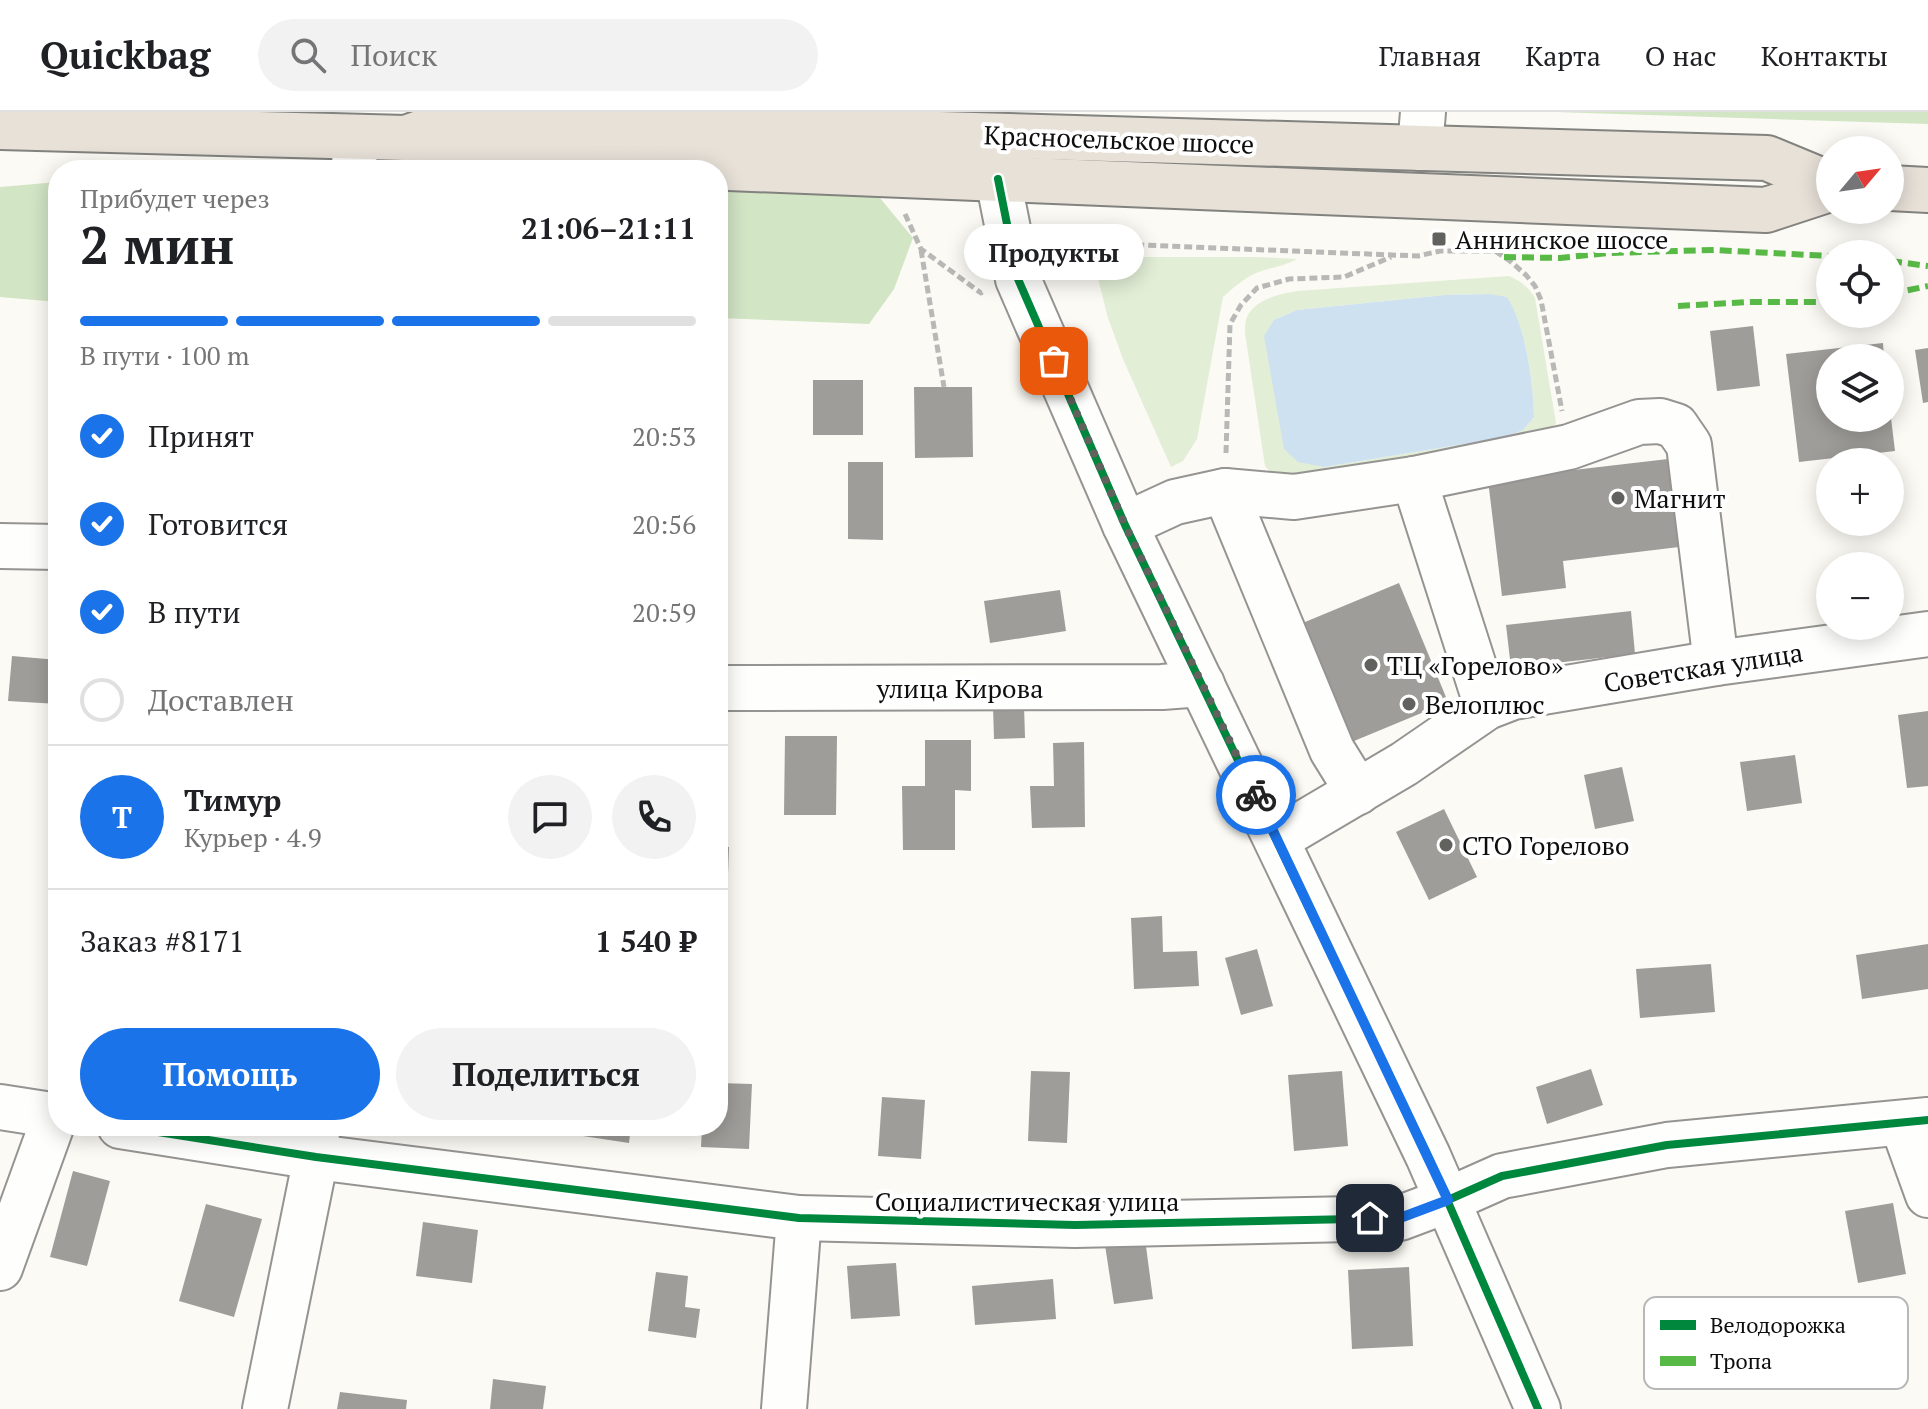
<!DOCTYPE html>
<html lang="ru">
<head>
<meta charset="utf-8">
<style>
  body { margin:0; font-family:"PT Serif",serif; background:#f2f2f2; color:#202124; height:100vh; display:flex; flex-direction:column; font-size:30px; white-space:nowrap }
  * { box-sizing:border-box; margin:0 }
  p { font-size:26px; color:#757577 }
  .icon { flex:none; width:44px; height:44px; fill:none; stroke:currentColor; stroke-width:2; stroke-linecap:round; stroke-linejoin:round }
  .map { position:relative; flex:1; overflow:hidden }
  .details { position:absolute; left:48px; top:48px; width:680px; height:976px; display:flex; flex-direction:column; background:#fff; border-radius:32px; box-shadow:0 4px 20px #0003 }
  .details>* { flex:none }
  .needle { width:52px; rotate:61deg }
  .tools { position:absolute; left:1816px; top:24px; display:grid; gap:16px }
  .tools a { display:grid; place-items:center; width:88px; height:88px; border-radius:50%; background:#fff; box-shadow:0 4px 20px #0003; font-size:40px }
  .pin { position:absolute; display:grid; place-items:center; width:68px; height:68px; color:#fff; margin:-34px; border-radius:16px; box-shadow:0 4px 12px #0006 }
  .courier { position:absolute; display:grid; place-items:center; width:80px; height:80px; margin:-40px; border:6px solid #1a73e8; border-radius:50%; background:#fff; color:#222; box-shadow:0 2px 10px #0007 }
  .bubble { position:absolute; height:56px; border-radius:28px; background:#fff; box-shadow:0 4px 20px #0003; font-size:26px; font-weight:700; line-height:56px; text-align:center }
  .summary em { font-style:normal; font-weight:700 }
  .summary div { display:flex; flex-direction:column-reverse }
  .summary { display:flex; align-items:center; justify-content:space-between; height:136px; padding:0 32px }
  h1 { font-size:52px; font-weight:700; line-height:60px }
  .bar { display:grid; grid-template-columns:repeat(4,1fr); gap:12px 8px; align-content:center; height:96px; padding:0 32px }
  .bar i { height:10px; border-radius:6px; background:#e0e0e0 }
  .bar .selected { background:#1a73e8 }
  .bar p { grid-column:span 4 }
  .line { display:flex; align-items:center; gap:20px; padding:0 32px; border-top:2px solid #e0e0e0 }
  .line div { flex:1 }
  .round { display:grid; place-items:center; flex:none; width:84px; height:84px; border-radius:42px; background:#f2f2f2 }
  ol { padding:0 32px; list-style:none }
  li { display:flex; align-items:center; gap:24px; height:88px }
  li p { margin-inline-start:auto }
  li .icon { padding:8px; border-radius:50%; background:#1a73e8; color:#fff; stroke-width:4 }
  li:last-child { color:#757577 }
  li i { width:44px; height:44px; border:4px solid #e0e0e0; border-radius:50% }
  .primary-button { display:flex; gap:16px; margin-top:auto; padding:16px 32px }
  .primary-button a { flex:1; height:92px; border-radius:48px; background:#1a73e8; color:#fff; font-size:32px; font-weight:700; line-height:92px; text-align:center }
  .primary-button a+a { background:#f2f2f2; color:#202124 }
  header { display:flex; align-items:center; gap:48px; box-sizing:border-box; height:112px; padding:0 40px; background:#fff; border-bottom:2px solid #e0e0e0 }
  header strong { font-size:38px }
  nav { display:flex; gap:44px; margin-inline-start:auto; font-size:28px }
  .search { width:560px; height:72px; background:#f2f2f2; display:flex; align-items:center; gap:20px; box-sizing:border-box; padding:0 28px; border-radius:44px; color:#757577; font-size:30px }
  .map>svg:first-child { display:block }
  .green { fill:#e2eed6; fill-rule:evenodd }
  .forest { fill:#d2e5c5 }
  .water { fill:#cee1f1 }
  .building { fill:#9f9d99 }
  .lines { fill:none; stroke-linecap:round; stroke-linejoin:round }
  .minor-casing { stroke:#959492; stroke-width:48 }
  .highway-casing { stroke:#82827f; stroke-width:48 }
  .path { stroke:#b8b8b7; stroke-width:5; stroke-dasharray:8 4; stroke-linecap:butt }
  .minor { stroke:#fefefd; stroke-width:44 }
  .highway { stroke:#e7e1d8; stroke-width:44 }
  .quiet { stroke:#58b947; stroke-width:6; stroke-dasharray:12 6; stroke-linecap:butt }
  .cycleway-casing { stroke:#fff; stroke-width:13 }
  .cycleway { stroke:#00873e; stroke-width:8 }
  .done { stroke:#61615e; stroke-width:8; stroke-dasharray:0 14.4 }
  .route { stroke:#1a73e8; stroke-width:10 }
  .poi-dot { fill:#61615e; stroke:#fff; stroke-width:3 }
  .labels { text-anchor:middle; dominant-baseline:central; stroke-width:8; stroke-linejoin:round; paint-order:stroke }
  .street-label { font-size:26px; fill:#0e0e0e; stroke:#fff }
  .poi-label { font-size:26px; fill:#0e0e0e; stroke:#fff; text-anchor:start }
  .key { fill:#fff; stroke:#b7b7b7; stroke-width:2 }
  .key-label { font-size:22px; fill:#0e0e0e }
</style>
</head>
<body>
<header>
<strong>Quickbag</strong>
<div class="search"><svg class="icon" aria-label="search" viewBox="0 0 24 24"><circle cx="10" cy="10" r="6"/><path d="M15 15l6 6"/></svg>Поиск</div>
<nav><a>Главная</a><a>Карта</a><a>О нас</a><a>Контакты</a></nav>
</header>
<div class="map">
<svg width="1928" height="1297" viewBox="0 0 1928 1297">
  <rect width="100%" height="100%" fill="#fbfaf4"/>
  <g class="green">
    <path d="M1138,145H1259L1297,147C1281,156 1268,155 1254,162C1242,168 1233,176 1223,185L1197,327L1183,349L1171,355L1123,247L1108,206L1097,163Z"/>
    <path d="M1509,164C1521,169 1528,175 1535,186L1556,311L1544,329L1288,369L1274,364L1265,354L1245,221C1245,217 1245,212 1246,208C1251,188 1280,182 1297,179ZM1489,182L1507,186C1526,215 1533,270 1534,305L1523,318L1506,325L1324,355L1274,208L1297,198L1445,183Z"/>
  </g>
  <g class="forest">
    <path d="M1556,0H1928V12Z"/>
    <path d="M58,70V190L0,185V75Z"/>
    <path d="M807,72L880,86L913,126L894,177L869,212L718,206V75Z"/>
  </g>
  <path class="water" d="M1489,182L1507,185C1526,215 1533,270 1534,305L1523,318L1506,325L1324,355L1298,350L1284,337L1264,224L1274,208L1297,198L1445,183Z"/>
  <g class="building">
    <path d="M1753,214L1760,274L1717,279L1710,219Z"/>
    <path d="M1883,231L1884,246H1830V306H1891L1895,339L1799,350L1786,242Z"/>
    <path d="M1928,236V290L1923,291L1915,238Z"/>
    <rect x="813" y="268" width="50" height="55"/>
    <path d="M914,275H972L973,345L915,346Z"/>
    <path d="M1668,347L1679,435L1563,449L1566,476L1502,484L1488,368Z"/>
    <path d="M848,350H883V428L848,427Z"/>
    <path d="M718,443H723L727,502H718Z"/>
    <path d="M1399,471L1448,590L1342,634L1293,515Z"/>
    <path d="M1060,478L1066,519L990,531L984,489Z"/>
    <path d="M1631,499L1635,542L1511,556L1506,513Z"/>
    <path d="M12,544L58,548V592L8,589Z"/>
    <path d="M1024,594L1025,626L994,627L993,595Z"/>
    <path d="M1928,599V674L1907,676L1898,603Z"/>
    <path d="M785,624H837L836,703H784Z"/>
    <path d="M925,628H971V679L955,678V738H903L902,674H925Z"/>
    <path d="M1084,630L1085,715L1032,716L1030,674H1054L1053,631Z"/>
    <path d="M1795,643L1802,691L1747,699L1740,650Z"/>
    <path d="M1622,655L1634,709L1595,717L1584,663Z"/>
    <path d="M1444,697L1477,765L1429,788L1396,720Z"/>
    <path d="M718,734L729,735L727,790H718Z"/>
    <path d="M1162,804L1163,840L1197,839L1199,874L1134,877L1131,806Z"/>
    <path d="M1928,832V877L1862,887L1856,843Z"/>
    <path d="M1257,837L1273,894L1241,903L1225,846Z"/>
    <path d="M1711,852L1715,900L1640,906L1636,857Z"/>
    <path d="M56,853H58V915L49,914Z"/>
    <path d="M1591,957L1603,993L1547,1012L1536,975Z"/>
    <path d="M1031,959L1070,960L1067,1031L1028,1029Z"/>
    <path d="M1342,959L1348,1034L1294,1039L1288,963Z"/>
    <path d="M718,971L752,972L749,1037L701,1035L702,1014H718Z"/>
    <path d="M882,985L925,988L921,1047L878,1044Z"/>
    <path d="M544,1014H631L629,1031L543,1018Z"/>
    <path d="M73,1059L110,1069L87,1154L50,1145Z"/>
    <path d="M1893,1091L1906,1162L1858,1171L1845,1099Z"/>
    <path d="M206,1092L262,1107L234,1205L179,1189Z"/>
    <path d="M423,1110L478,1118L472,1171L416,1164Z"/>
    <path d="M1145,1127L1153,1187L1114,1192L1105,1133Z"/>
    <path d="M896,1151L900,1204L851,1207L847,1154Z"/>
    <path d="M1409,1155L1413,1234L1352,1237L1348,1158Z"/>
    <path d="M656,1160L688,1164L685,1195L700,1197L696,1226L648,1219Z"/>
    <path d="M1053,1167L1056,1207L975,1213L972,1174Z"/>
    <path d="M493,1267L546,1274L543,1297H490Z"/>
    <path d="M340,1280L407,1288L406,1297H337Z"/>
  </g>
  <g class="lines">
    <g class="minor-casing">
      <g id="minor">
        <path d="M1420,36L1423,0"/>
        <path d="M354,58L355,26"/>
        <path d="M998,67L1018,167L1125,413L1428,1044L1538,1297"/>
        <path d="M1414,367L1487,595"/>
        <path d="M1225,379L1332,638L1358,680"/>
        <path d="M1125,413L1175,390L1225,379L1294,385L1414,367L1569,335L1639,310L1660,309L1676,314L1689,333L1716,551"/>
        <path d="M0,434L58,435"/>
        <path d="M718,576L1162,575L1202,572"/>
        <path d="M1277,727L1404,652L1487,595L1513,585L1716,551L1928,522"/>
        <path d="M0,995L58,1004"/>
        <path d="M1902,1011L1928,1083"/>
        <path d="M120,1014L316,1045L799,1106L1075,1113L1400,1106L1448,1088L1502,1064L1667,1033L1928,1008"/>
        <path d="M0,1156L55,1004"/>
        <path d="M265,1297L316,1045L317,1016"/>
        <path d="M784,1297L799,1106"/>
      </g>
    </g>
    <g class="highway-casing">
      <g id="highway">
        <path d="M0,15L406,26L459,45L1766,98L1830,77"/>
        <path d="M406,26L456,8L1767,46L1830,72"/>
        <path d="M1890,76L1928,78"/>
      </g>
    </g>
    <g class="path">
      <path d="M905,102L921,137L981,181L982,180"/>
      <path d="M921,138L944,275"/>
      <path d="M1055,155L1141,133L1418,144L1440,139H1495L1510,149L1526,163L1535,174L1541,188L1562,299"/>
      <path d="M1226,341L1230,212L1241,193L1257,176L1289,167L1344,165L1391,145"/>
    </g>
    <use href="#minor" class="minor"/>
    <use href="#highway" class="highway"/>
    <g class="quiet">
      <path d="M1504,145L1560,146L1608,141L1714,138L1830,144"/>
      <path d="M1890,149L1928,154"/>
      <path d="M1890,182L1928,174"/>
      <path d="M1678,194L1749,190H1830"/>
    </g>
    <g class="cycleway-casing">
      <g id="cycleway">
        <path d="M998,67L1018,167L1125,413L1428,1044L1538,1297"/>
        <path d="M120,1014L316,1045L799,1106L1075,1113L1400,1106L1448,1088L1502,1064L1667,1033L1928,1008"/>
      </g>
    </g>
    <use href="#cycleway" class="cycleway"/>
  </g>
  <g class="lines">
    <path class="done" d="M1054,249L1125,413L1256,683"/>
    <path class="route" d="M1256,683L1448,1088L1400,1106H1370"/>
  </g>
  <g class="poi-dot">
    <rect x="1431" y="119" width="16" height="16" rx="4"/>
    <circle cx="1618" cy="386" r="8"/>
    <circle cx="1371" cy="553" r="8"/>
    <circle cx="1409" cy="592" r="8"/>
    <circle cx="1446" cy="733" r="8"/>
  </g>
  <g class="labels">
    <g class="street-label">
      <text transform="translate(1119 27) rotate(2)">Красносельское шоссе</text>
      <text transform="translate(1703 555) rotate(-9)">Советская улица</text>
      <text x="960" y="576">улица Кирова</text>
      <text x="1027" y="1089">Социалистическая улица</text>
    </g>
    <g class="poi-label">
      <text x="1455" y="127">Аннинское шоссе</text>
      <text x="1634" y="386">Магнит</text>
      <text x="1387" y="553">ТЦ «Горелово»</text>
      <text x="1425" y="592">Велоплюс</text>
      <text x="1462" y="733">СТО Горелово</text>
    </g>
  </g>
  <rect x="1644" y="1185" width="264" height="92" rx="12" class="key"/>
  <rect x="1660" y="1208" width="36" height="10" fill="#00873e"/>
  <rect x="1660" y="1244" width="36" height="10" fill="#58b947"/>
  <g class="key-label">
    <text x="1710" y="1221">Велодорожка</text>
    <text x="1710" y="1257">Тропа</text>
  </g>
</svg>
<div class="tools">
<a><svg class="needle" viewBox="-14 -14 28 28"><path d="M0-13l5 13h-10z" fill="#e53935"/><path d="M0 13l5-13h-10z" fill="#757577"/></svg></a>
<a><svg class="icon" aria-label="locate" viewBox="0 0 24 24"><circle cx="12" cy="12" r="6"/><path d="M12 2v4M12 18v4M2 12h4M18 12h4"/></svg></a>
<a><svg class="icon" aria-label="layers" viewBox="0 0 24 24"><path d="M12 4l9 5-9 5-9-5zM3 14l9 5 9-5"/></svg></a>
<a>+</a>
<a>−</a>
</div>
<div class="pin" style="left:1054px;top:249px;background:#ea580c"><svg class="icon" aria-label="bag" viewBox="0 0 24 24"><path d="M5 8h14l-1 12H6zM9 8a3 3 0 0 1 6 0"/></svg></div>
<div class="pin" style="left:1370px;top:1106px;background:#1f2937"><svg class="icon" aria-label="home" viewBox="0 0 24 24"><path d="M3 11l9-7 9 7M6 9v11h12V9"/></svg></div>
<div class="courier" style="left:1256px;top:683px"><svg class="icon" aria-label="bike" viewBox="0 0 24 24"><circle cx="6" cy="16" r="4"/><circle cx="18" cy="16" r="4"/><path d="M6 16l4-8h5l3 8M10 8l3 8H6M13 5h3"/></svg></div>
<div class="bubble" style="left:964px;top:112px;width:180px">Продукты</div>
<section class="details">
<div class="summary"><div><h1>2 мин</h1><p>Прибудет через</p></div><em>21:06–21:11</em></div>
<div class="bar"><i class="selected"></i><i class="selected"></i><i class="selected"></i><i></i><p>В пути · 100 m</p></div>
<ol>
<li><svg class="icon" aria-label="check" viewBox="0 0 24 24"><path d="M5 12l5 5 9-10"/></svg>Принят<p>20:53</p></li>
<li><svg class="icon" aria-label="check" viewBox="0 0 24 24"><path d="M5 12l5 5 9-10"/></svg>Готовится<p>20:56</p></li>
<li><svg class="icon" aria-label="check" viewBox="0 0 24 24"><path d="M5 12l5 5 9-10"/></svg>В пути<p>20:59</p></li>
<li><i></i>Доставлен</li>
</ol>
<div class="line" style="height:144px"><b class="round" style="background:#1a73e8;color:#fff">Т</b><div><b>Тимур</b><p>Курьер · 4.9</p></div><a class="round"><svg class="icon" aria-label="chat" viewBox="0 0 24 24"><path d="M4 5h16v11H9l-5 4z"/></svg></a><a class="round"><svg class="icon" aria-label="phone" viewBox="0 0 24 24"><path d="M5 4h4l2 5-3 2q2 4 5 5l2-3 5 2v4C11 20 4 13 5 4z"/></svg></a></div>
<div class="line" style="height:104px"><div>Заказ #8171</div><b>1 540 ₽</b></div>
<div class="primary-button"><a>Помощь</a><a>Поделиться</a></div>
</section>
</div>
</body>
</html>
